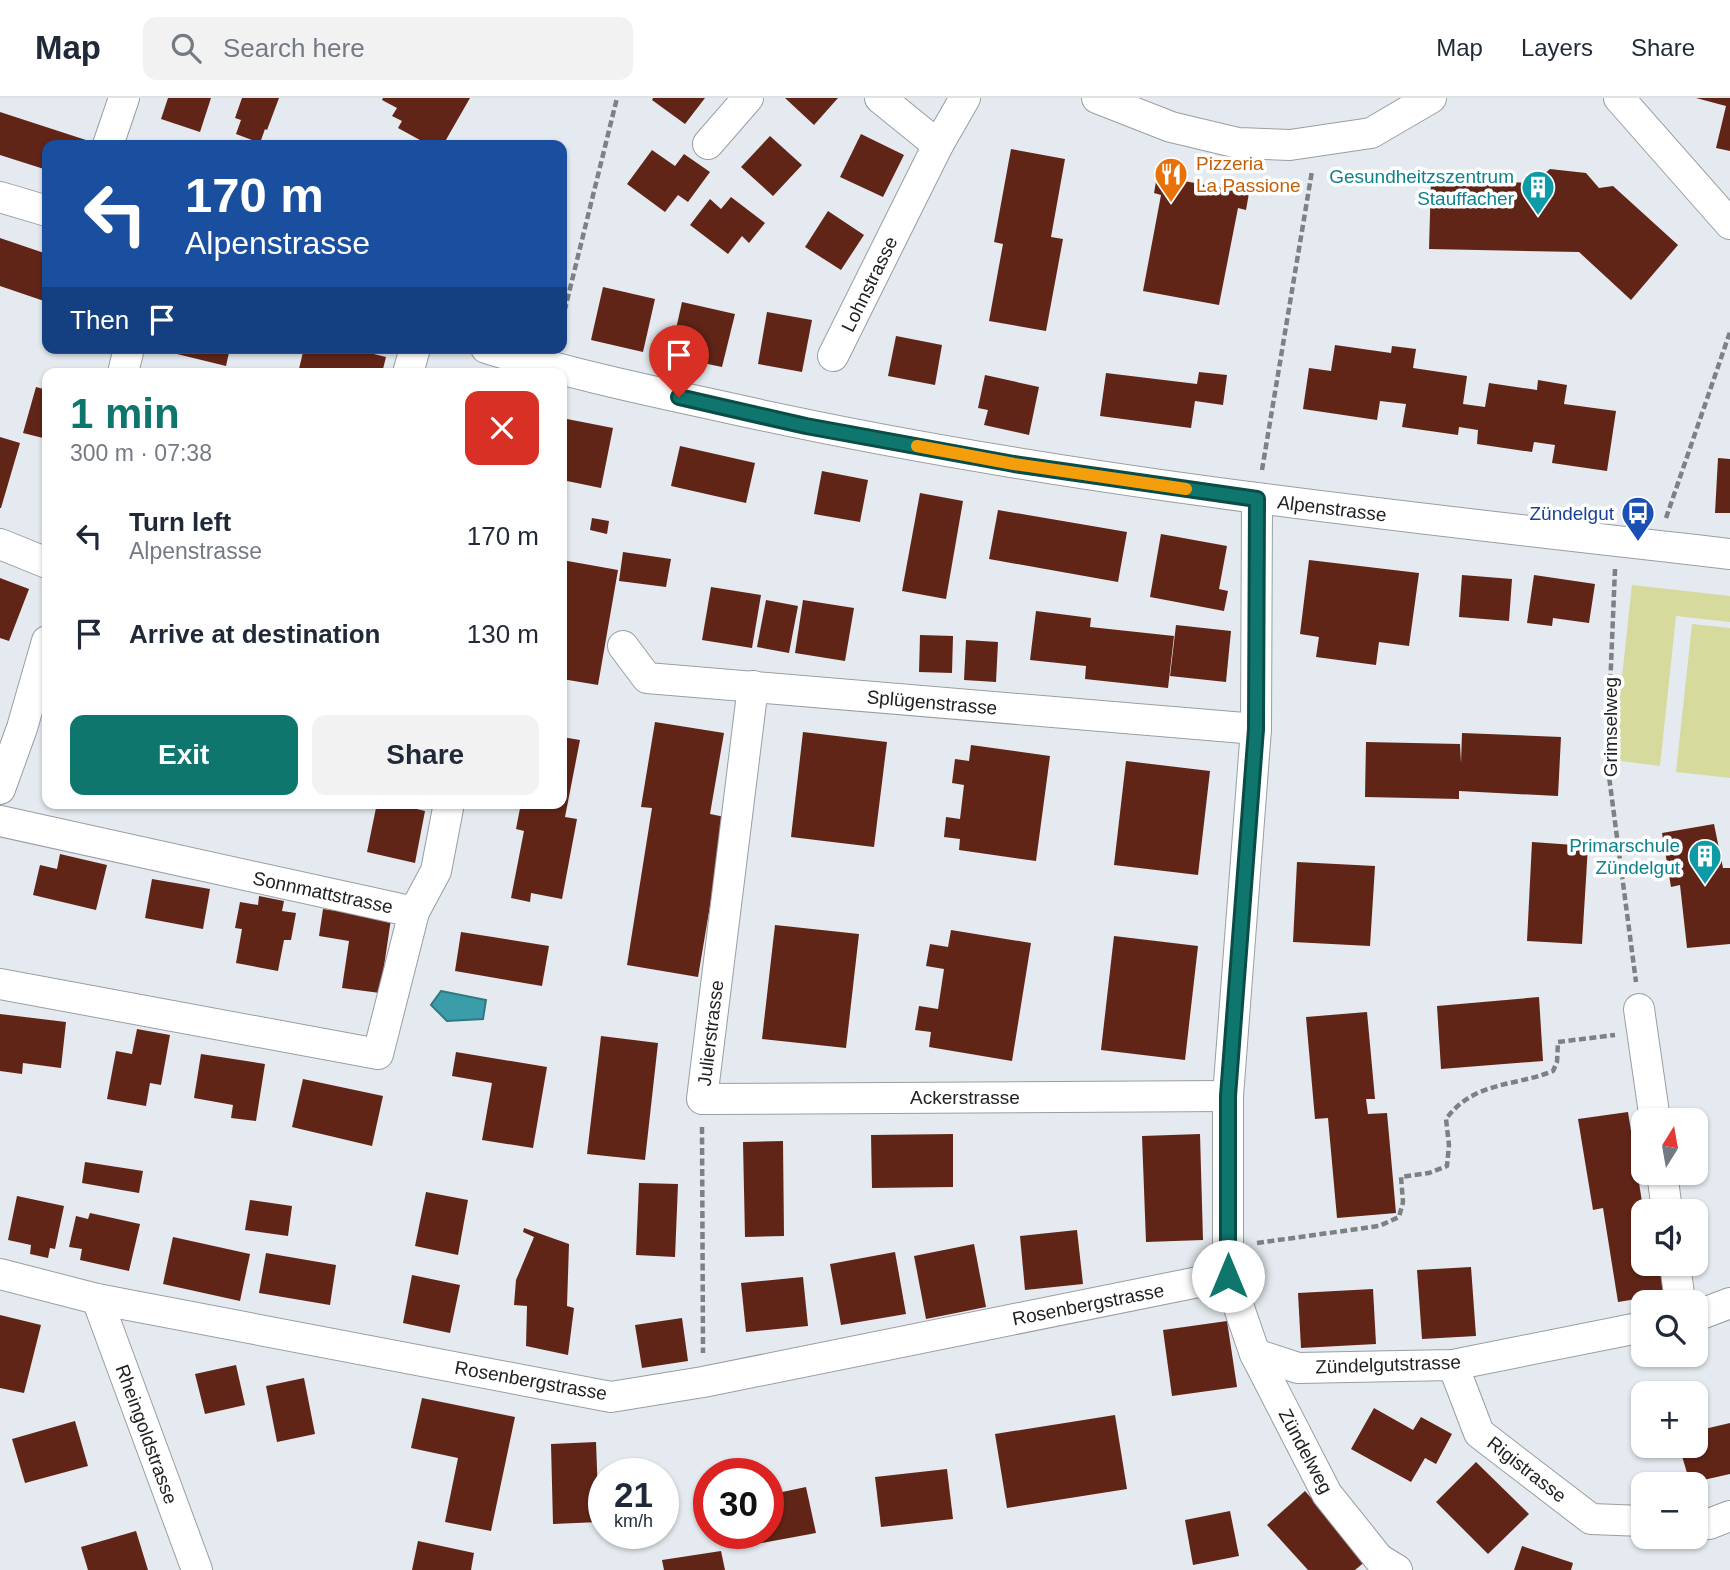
<!DOCTYPE html>
<meta charset="utf-8">
<style>
body{margin:0;font-family:Helvetica,sans-serif;background:#f2f2f3;color:#1f2937;height:100vh;display:flex;flex-direction:column;font-size:26px;white-space:nowrap}
*{box-sizing:border-box;margin:0}
p{font-size:23px;color:#747a83}
.icon{flex:none;width:38px;height:38px;fill:none;stroke:currentColor;stroke-width:2;stroke-linecap:round;stroke-linejoin:round}
.map{position:relative;flex:1;overflow:hidden}
.details{position:absolute;left:42px;top:270px;width:525px;height:441px;display:flex;flex-direction:column;background:#fff;border-radius:14px;box-shadow:0 2px 5px #0004}
.details>*{flex:none}
.hud{position:absolute;left:42px;top:42px;width:525px;height:214px;border-radius:14px;box-shadow:0 2px 5px #0004;background:#1a4fa0;color:#fff;overflow:hidden}
.needle{width:46px;rotate:11deg}
.controls{position:absolute;left:1631px;top:1010px;display:grid;gap:14px}
.controls a{display:grid;place-items:center;width:77px;height:77px;border-radius:14px;background:#fff;box-shadow:0 2px 5px #0004;font-size:35px}
.speed{position:absolute;left:588px;top:1360px;display:flex;gap:14px;font-size:35px;font-weight:700;text-align:center}
.speed>*{display:grid;place-content:center;width:91px;height:91px;border-radius:50%;background:#fff;box-shadow:0 2px 5px #0004;line-height:1}
.speed small{font-size:18px;font-weight:400}
.speed .limit{border:10px solid #d22;background:#fff;color:#111}
.pin{position:absolute;display:grid;place-items:center;width:60px;height:60px;color:#fff;margin:-72px -30px;border-radius:50% 50% 50% 0;rotate:-45deg;box-shadow:0 0 7px #0007}
.pin .icon{rotate:45deg}
.me{position:absolute;width:77px;margin:-38px;rotate:0deg;stroke-linejoin:round;filter:drop-shadow(0 0 5px #0008)}
.turn{display:flex;align-items:center;gap:24px;height:147px;padding:0 28px;font-size:32px}
.turn .icon{width:91px;height:91px;stroke-width:2.5}
.turn b{display:block;font-size:49px;line-height:60px}
.then{display:flex;align-items:center;height:66px;padding:0 28px;background:#0003;gap:14px;font-size:26px}
.round{display:grid;place-items:center;flex:none;width:74px;height:74px;border-radius:14px;background:#f2f2f3}
.headline{display:flex;align-items:center;justify-content:space-between;height:119px;padding:0 28px}
h1{font-size:42px;font-weight:700;line-height:52px;color:#0f766e}
.button{display:flex;gap:14px;margin-top:auto;padding:14px 28px}
.button a{flex:1;height:80px;border-radius:14px;background:#0f766e;color:#fff;font-size:28px;font-weight:700;line-height:80px;text-align:center}
.button a+a{background:#f2f2f3;color:#1f2937}
ul{padding:0;list-style:none}
li{display:flex;align-items:center;gap:21px;height:98px;padding:0 28px}
li div{flex:1}
li b{display:block;font-size:26px}
li em{font-style:normal}
header{display:flex;align-items:center;gap:42px;box-sizing:border-box;height:98px;padding:0 35px;background:#fff;border-bottom:2px solid #e0e1e3}
header strong{font-size:33px}
nav{display:flex;gap:38px;margin-inline-start:auto;font-size:24px}
.search{width:490px;height:63px;background:#f2f2f3;display:flex;align-items:center;gap:18px;box-sizing:border-box;padding:0 24px;border-radius:14px;color:#747a83;font-size:26px}
.map>svg:first-child{display:block}
.green{fill:#d7da9d}
.water{fill:#3a9da9;stroke:#327881;stroke-width:2}
.building{fill:#612517}
.lines{fill:none;stroke-linecap:round;stroke-linejoin:round}
.minor-casing{stroke:#999ea3;stroke-width:32}
.path{stroke:#7d8184;stroke-width:4.5;stroke-dasharray:7 3.5;stroke-linecap:butt}
.minor{stroke:#fff;stroke-width:30}
.route-casing{stroke:#0a4d48;stroke-width:18}
.route{stroke:#0f766e;stroke-width:12}
.slow{stroke:#f59e0b;stroke-width:12}
.labels{text-anchor:middle;stroke-width:7;stroke-linejoin:round;paint-order:stroke}
.food-label{font-size:19px;fill:#c56008;stroke:#fff;text-anchor:start}
.culture-label{font-size:19px;fill:#0d838f;stroke:#fff;text-anchor:end}
.street-label{font-size:19px;fill:#202223;stroke:#fff}
.transit-label{font-size:19px;fill:#164399;stroke:#fff;text-anchor:end}
</style>
<header>
<strong>Map</strong>
<div class="search"><svg class="icon" aria-label="search" viewBox="0 0 24 24"><circle cx="10" cy="10" r="6"/><path d="M15 15l6 6"/></svg>Search here</div>
<nav><a>Map</a><a>Layers</a><a>Share</a></nav>
</header>
<div class="map">
<svg width="1730" height="1472" viewBox="0 0 1730 1472">
<rect width="100%" height="100%" fill="#e4eaef"/>
<g class="green">
<path d="M1632 487 1730 498V524L1676 518 1660 668 1613 662Z"/>
<path d="M1692 526 1730 530V680L1676 674Z"/>
</g>
<path class="water" d="M441 893 486 902 483 921 447 923 431 907Z"/>
<g class="building">
<path d="M168 0H211L200 34 161 21Z"/>
<path d="M242 0H279L267 32 265 31 260 45 236 36 241 22 235 20Z"/>
<path d="M383 0H470L443 47H429L398 30 402 23 392 18 397 10 382 2Z"/>
<path d="M653 0H705L685 26 652 2Z"/>
<path d="M785 0H838L814 27Z"/>
<path d="M1696 0H1730V53L1716 50 1726 8Z"/>
<path d="M0 14 89 43 88 47H47V72L0 57Z"/>
<path d="M861 36 904 57 883 99 840 79Z"/>
<path d="M770 38 802 67 773 98 741 69Z"/>
<path d="M1011 51 1065 61 1051 139 1063 141 1046 233 989 223 1003 146 994 144Z"/>
<path d="M652 52 675 68 684 56 710 74 688 104 678 97 665 114 627 86Z"/>
<path d="M1550 71 1586 75 1599 90 1613 88 1678 147 1631 202 1579 154 1429 151 1431 81 1534 85Z"/>
<path d="M1157 78 1249 95 1246 112 1238 110 1219 207 1143 193 1161 97 1154 95Z"/>
<path d="M731 99 765 125 749 145 742 138 728 156 690 127 710 101 721 111Z"/>
<path d="M828 113 864 137 841 172 805 149Z"/>
<path d="M0 140 47 156V204L0 188Z"/>
<path d="M603 189 655 201 643 254 591 242Z"/>
<path d="M682 204 735 216 722 269 670 258Z"/>
<path d="M767 214 812 222 802 274 758 266Z"/>
<path d="M896 238 942 247 935 287 888 278Z"/>
<path d="M1335 247 1391 255 1392 248 1416 251 1413 270 1467 278 1463 306 1485 309 1489 285 1537 292 1538 282 1567 287 1564 306 1616 313 1607 373 1552 365 1555 347 1534 344 1532 354 1477 346 1478 332 1459 329 1458 337 1402 329 1406 306 1380 303 1377 322 1303 311 1309 270 1331 273Z"/>
<path d="M179 250H230L226 268 177 256Z"/>
<path d="M304 250H349L386 259 382 275H298Z"/>
<path d="M1199 274 1227 277 1223 307 1195 303 1191 330 1100 318 1106 275 1197 286Z"/>
<path d="M985 277 1039 289 1029 337 984 327 988 312 978 310Z"/>
<path d="M36 289 47 292V341L23 335Z"/>
<path d="M567 321 613 330 601 390 562 382V347Z"/>
<path d="M0 339 20 345 1 410H0Z"/>
<path d="M680 348 755 365 746 405 671 388Z"/>
<path d="M1718 360 1730 361V415H1715Z"/>
<path d="M822 373 868 382 860 424 814 416Z"/>
<path d="M920 395 963 403 946 501 902 493Z"/>
<path d="M998 412 1127 434 1118 484 989 461Z"/>
<path d="M592 420 609 423 607 436 590 432Z"/>
<path d="M1161 436 1227 448 1219 491 1228 493 1224 513 1150 499Z"/>
<path d="M623 454 671 461 666 489 619 483Z"/>
<path d="M562 462 618 472 598 587 562 581Z"/>
<path d="M1309 462 1419 475 1409 548 1379 544 1376 567 1316 559 1319 539 1300 536Z"/>
<path d="M1462 477 1512 481 1509 523 1459 519Z"/>
<path d="M1534 477 1595 486 1589 525 1553 520 1552 528 1527 525Z"/>
<path d="M0 480 29 491 9 543 0 540Z"/>
<path d="M711 489 761 497 752 550 702 542Z"/>
<path d="M766 502 798 508 789 555 757 549Z"/>
<path d="M803 502 854 510 845 563 795 555Z"/>
<path d="M1036 513 1091 520 1090 529 1174 538 1168 590 1085 581 1086 568 1030 562Z"/>
<path d="M1176 527 1231 533 1226 584 1170 578Z"/>
<path d="M920 537 953 538 952 575 919 574Z"/>
<path d="M966 542 998 544 996 584 964 582Z"/>
<path d="M655 624 724 635 710 716 725 719 698 879 627 867 652 710 641 709Z"/>
<path d="M803 634 887 644 874 749 791 739Z"/>
<path d="M1462 635 1561 639 1558 698 1459 693V701L1365 699 1366 644 1460 646 1461 665Z"/>
<path d="M562 639 580 642 565 719 577 721 562 801 531 795 530 804 511 800 524 733 516 731 521 705H562Z"/>
<path d="M971 647 1050 658 1036 763 959 752 960 741 944 739 946 719 960 721 964 687 952 685 955 661 969 663Z"/>
<path d="M1126 663 1210 673 1198 777 1114 767Z"/>
<path d="M367 705H404V708L425 713 415 765 367 754 376 710Z"/>
<path d="M1714 726 1723 770H1730V846L1687 850 1680 787 1671 789 1662 735Z"/>
<path d="M1532 744 1588 748 1582 846 1527 843Z"/>
<path d="M60 756 107 767 96 812 33 797 40 767 57 771Z"/>
<path d="M1297 764 1375 768 1370 848 1293 844Z"/>
<path d="M152 781 210 791 203 831 145 820Z"/>
<path d="M259 798 284 803 282 813 296 815 291 842H284L278 873 236 865 242 831 235 830 240 804 258 807Z"/>
<path d="M323 811 391 821 380 895 342 890 349 843 319 838Z"/>
<path d="M775 827 859 836 846 950 762 941Z"/>
<path d="M951 832 1031 845 1012 963 929 949 931 934 915 932 919 908 938 911 944 871 926 868 930 846 948 849Z"/>
<path d="M461 834 549 848 542 888 455 873Z"/>
<path d="M1114 838 1198 848 1185 962 1101 952Z"/>
<path d="M1539 899 1543 963 1441 971 1437 908Z"/>
<path d="M1367 914 1375 1001H1366L1368 1016 1387 1015 1396 1115 1337 1120 1328 1020 1315 1021 1306 919Z"/>
<path d="M0 916 66 924 61 970 23 965 22 976 0 973Z"/>
<path d="M137 931 170 937 161 987 150 985 146 1008 107 1001 116 953 132 956Z"/>
<path d="M601 938 658 945 645 1062 587 1056Z"/>
<path d="M456 954 547 969 533 1050 482 1042 492 985 452 978Z"/>
<path d="M201 956 265 966 256 1023 231 1020 233 1007 194 1000Z"/>
<path d="M303 981 383 998 372 1048 292 1029Z"/>
<path d="M1628 1014 1642 1104 1652 1102 1654 1113H1643V1166H1663L1668 1196 1618 1204 1603 1110 1593 1112 1578 1021Z"/>
<path d="M953 1036V1089L872 1090 871 1037Z"/>
<path d="M1200 1036 1203 1142 1146 1144 1142 1038Z"/>
<path d="M783 1043 784 1138 745 1139 743 1044Z"/>
<path d="M85 1064 143 1073 139 1095 82 1085Z"/>
<path d="M639 1085 678 1086 675 1159 636 1157Z"/>
<path d="M426 1094 468 1102 458 1157 415 1148Z"/>
<path d="M17 1098 64 1108 55 1151 50 1150 48 1160 30 1156 31 1147 8 1142Z"/>
<path d="M250 1102 292 1108 288 1138 245 1132Z"/>
<path d="M90 1115 140 1126 129 1173 80 1162 82 1151 69 1149 76 1118 88 1121Z"/>
<path d="M524 1130 569 1146 567 1208 574 1210 568 1257 526 1248 527 1208 514 1207 516 1182 534 1139 523 1134Z"/>
<path d="M1077 1132 1083 1186 1025 1192 1020 1138Z"/>
<path d="M173 1139 250 1156 240 1203 163 1186Z"/>
<path d="M974 1146 986 1209 926 1221 914 1158Z"/>
<path d="M895 1154 906 1216 841 1227 830 1166Z"/>
<path d="M266 1155 336 1167 330 1207 259 1195Z"/>
<path d="M1471 1169 1476 1238 1422 1241 1417 1172Z"/>
<path d="M412 1177 460 1187 450 1235 403 1225Z"/>
<path d="M803 1179 808 1228 746 1234 741 1185Z"/>
<path d="M1373 1191 1376 1246 1301 1250 1298 1195Z"/>
<path d="M0 1217 41 1227 24 1295 0 1290Z"/>
<path d="M682 1220 688 1263 642 1270 635 1227Z"/>
<path d="M1227 1223 1237 1289 1172 1298 1163 1232Z"/>
<path d="M236 1267 245 1307 205 1316 195 1276Z"/>
<path d="M304 1280 315 1336 277 1344 266 1288Z"/>
<path d="M422 1300 515 1319 491 1433 445 1424 458 1360 411 1350Z"/>
<path d="M1374 1310 1413 1332 1421 1319 1452 1336 1436 1366 1425 1360 1411 1384 1351 1351Z"/>
<path d="M1115 1317 1127 1391 1007 1410 995 1336Z"/>
<path d="M75 1323 88 1368 25 1385 12 1341Z"/>
<path d="M1730 1325V1376L1690 1385 1679 1348H1696V1333Z"/>
<path d="M596 1344 599 1424 553 1426 551 1346Z"/>
<path d="M1476 1364 1529 1416 1488 1456 1436 1404Z"/>
<path d="M947 1371 953 1421 881 1429 875 1379Z"/>
<path d="M806 1389 816 1435 751 1447 749 1435H768V1397Z"/>
<path d="M1305 1393 1367 1462 1355 1472H1308L1267 1427Z"/>
<path d="M1230 1413 1239 1458 1193 1467 1185 1422Z"/>
<path d="M136 1433 148 1472H88L81 1449Z"/>
<path d="M418 1443 474 1455 471 1472H412Z"/>
<path d="M1522 1448 1573 1465 1571 1472H1514Z"/>
<path d="M721 1453 725 1472H664L662 1462Z"/>
</g>
<g class="lines">
<defs>
<g id="minor">
<path d="M880 0 938 47"/>
<path d="M1097 0 1171 29 1238 45 1290 47 1371 35 1431 0"/>
<path d="M1619 0 1730 126"/>
<path d="M708 46 748 0"/>
<path d="M108 47 124 0"/>
<path d="M0 99 47 113"/>
<path d="M486 250C563 274 641 291 720 308 1052 383 1392 417 1730 456"/>
<path d="M833 258 938 47 965 0"/>
<path d="M123 275 129 250"/>
<path d="M408 275 415 250"/>
<path d="M1257 401 1256 631 1228 998V1178L1255 1256 1298 1270 1453 1267 1643 1229"/>
<path d="M0 446 47 465"/>
<path d="M623 548 647 580 1256 631"/>
<path d="M753 588 702 1001 1228 998"/>
<path d="M0 691 22 630 47 543"/>
<path d="M0 723 414 814 378 956 0 886"/>
<path d="M414 814 436 773 449 705"/>
<path d="M1639 911 1655 1022"/>
<path d="M1662 1074 1667 1113"/>
<path d="M1675 1166 1680 1204"/>
<path d="M0 1176 97 1201 611 1299 703 1284 1228 1178"/>
<path d="M97 1201 197 1472"/>
<path d="M1696 1218 1730 1205"/>
<path d="M1255 1256 1327 1396 1379 1461 1397 1472"/>
<path d="M1453 1267 1479 1335 1591 1421 1643 1423"/>
<path d="M1696 1426H1709L1730 1418"/>
</g>
</defs>
<use href="#minor" class="minor-casing"/>
<g class="path">
<path d="M562 223 617 0"/>
<path d="M1262 372 1312 73"/>
<path d="M1666 420 1730 234"/>
<path d="M1615 471 1607 663 1636 884"/>
<path d="M702 1029 703 1255"/>
<path d="M1257 1145 1379 1128 1399 1119 1403 1104 1401 1079 1429 1075 1447 1068 1449 1047 1446 1021C1474 983 1513 989 1553 973L1557 964 1558 944 1615 937"/>
</g>
<use href="#minor" class="minor"/>
</g>
<g class="lines">
<defs>
<path id="route" d="M679 299 806 328 1014 366 1257 401 1256 631 1228 998V1178"/>
</defs>
<use href="#route" class="route-casing"/>
<use href="#route" class="route"/>
<path class="slow" d="M917 348 1014 366 1186 391"/>
</g>
<defs>
<symbol id="restaurant-pin" viewBox="-11 -11 22 30"><path d="M0 17L-7.5 6A9.5 9.5 0 1 1 7.5 6Z" fill="#e8710a" stroke="#fff"/><path d="M-5-6h1v4h1v-4h1v4h1v-4h1v5L-1.5 .5V6h-2V.5L-5-1ZM5-6V6H3V1.5H1.5Q1.5-4 5-6Z" fill="#fff"/></symbol>
<symbol id="building-pin" viewBox="-11 -11 22 30"><path d="M0 17L-7.5 6A9.5 9.5 0 1 1 7.5 6Z" fill="#0f9aa8" stroke="#fff"/><path d="M-4-6H4V6H1V3H-1V6H-4ZM-2.5-4.3h1.7v1.8h-1.7ZM.8-4.3h1.7v1.8H.8ZM-2.5-1h1.7V.8h-1.7ZM.8-1h1.7V.8H.8Z" fill="#fff"/></symbol>
<symbol id="bus-pin" viewBox="-11 -11 22 30"><path d="M0 17L-7.5 6A9.5 9.5 0 1 1 7.5 6Z" fill="#1a4fb4" stroke="#fff"/><path d="M-5-6H5V4H4V6H2V4H-2V6H-4V4H-5ZM-3.5-4V0h7V-4ZM-3.5 1.2v1.5H-2V1.2ZM2 1.2v1.5H3.5V1.2Z" fill="#fff"/></symbol>
</defs>
<g fill-rule="evenodd">
<use href="#restaurant-pin" x="1152" y="57" width="38" height="52"/>
<use href="#building-pin" x="1519" y="70" width="38" height="52"/>
<use href="#bus-pin" x="1619" y="396" width="38" height="52"/>
<use href="#building-pin" x="1686" y="739" width="38" height="52"/>
</g>
<g class="labels">
<g class="food-label">
<text x="1196" y="72">Pizzeria<tspan x="1196" dy="22">La Passione</tspan></text>
</g>
<g class="culture-label">
<text x="1514" y="85">Gesundheitzszentrum<tspan x="1514" dy="22">Stauffacher</tspan></text>
<text x="1680" y="754">Primarschule<tspan x="1680" dy="22">Zündelgut</tspan></text>
</g>
<g class="street-label">
<text transform="translate(869 186) rotate(-64)" y="7">Lohnstrasse</text>
<text transform="translate(1332 410) rotate(7)" y="7">Alpenstrasse</text>
<text transform="translate(932 604) rotate(5)" y="7">Splügenstrasse</text>
<text transform="translate(1610 629) rotate(-90)" y="7">Grimselweg</text>
<text transform="translate(323 794) rotate(12)" y="7">Sonnmattstrasse</text>
<text transform="translate(710 935) rotate(-83)" y="7">Julierstrasse</text>
<text x="965" y="1006">Ackerstrasse</text>
<text transform="translate(1088 1206) rotate(-11)" y="7">Rosenbergstrasse</text>
<text transform="translate(1388 1266) rotate(-2)" y="7">Zündelgutstrasse</text>
<text transform="translate(531 1282) rotate(10)" y="7">Rosenbergstrasse</text>
<text transform="translate(147 1336) rotate(70)" y="7">Rheingoldstrasse</text>
<text transform="translate(1306 1353) rotate(62)" y="7">Zündelweg</text>
<text transform="translate(1527 1371) rotate(38)" y="7">Rigistrasse</text>
</g>
<g class="transit-label">
<text x="1614" y="422">Zündelgut</text>
</g>
</g>
</svg>
<div class="controls">
<a><svg class="needle" viewBox="-14 -14 28 28"><path d="M0-13l5 13h-10z" fill="#e53935"/><path d="M0 13l5-13h-10z" fill="#747a83"/></svg></a>
<a><svg class="icon" aria-label="sound" viewBox="0 0 24 24"><path d="M4 9h4l5-4v14l-5-4H4zM17 9q2 3 0 6"/></svg></a>
<a><svg class="icon" aria-label="search" viewBox="0 0 24 24"><circle cx="10" cy="10" r="6"/><path d="M15 15l6 6"/></svg></a>
<a>+</a>
<a>−</a>
</div>
<div class="speed"><div>21<small>km/h</small></div><div class="limit">30</div></div>
<div class="pin" style="left:679px;top:299px;background:#d93025"><svg class="icon" aria-label="arrive" viewBox="0 0 24 24"><path d="M6 21V4h12l-3 4 3 4H6"/></svg></div>
<svg class="me" style="left:1228px;top:1178px" viewBox="-20 -20 40 40"><circle r="19" fill="#fff"/><path d="M0-13L10 11 0 6-10 11z" fill="#0f766e"/></svg>
<div class="hud">
<div class="turn"><svg class="icon" aria-label="left" viewBox="0 0 24 24"><path d="M17 20v-9H6M10 6l-5 5 5 5"/></svg><div><b>170 m</b>Alpenstrasse</div></div>
<div class="then">Then<svg class="icon" aria-label="arrive" viewBox="0 0 24 24"><path d="M6 21V4h12l-3 4 3 4H6"/></svg></div>
</div>
<section class="details">
<div class="headline"><div><h1>1 min</h1><p>300 m · 07:38</p></div><a class="round" style="background:#d93025;color:#fff"><svg class="icon" aria-label="close" viewBox="0 0 24 24"><path d="M6 6l12 12M18 6L6 18"/></svg></a></div>
<ul>
<li><svg class="icon" aria-label="left" viewBox="0 0 24 24"><path d="M17 20v-9H6M10 6l-5 5 5 5"/></svg><div><b>Turn left</b><p>Alpenstrasse</p></div><em>170 m</em></li>
<li><svg class="icon" aria-label="arrive" viewBox="0 0 24 24"><path d="M6 21V4h12l-3 4 3 4H6"/></svg><div><b>Arrive at destination</b></div><em>130 m</em></li>
</ul>
<div class="button"><a>Exit</a><a>Share</a></div>
</section>
</div>
